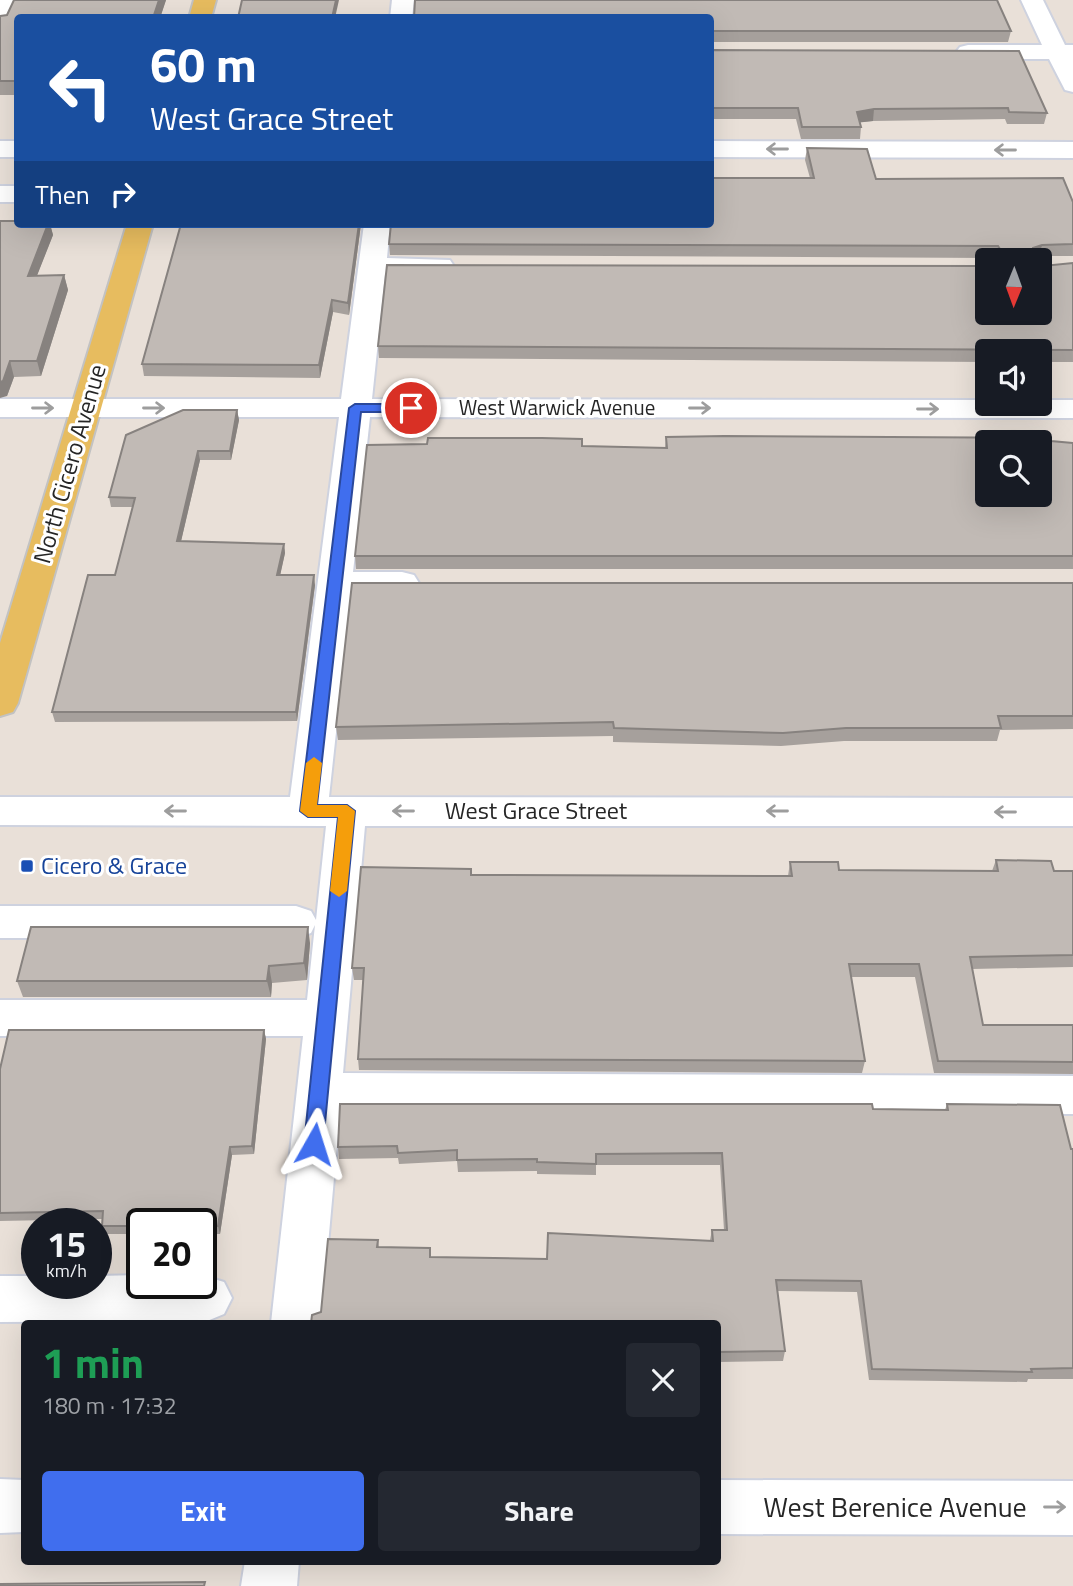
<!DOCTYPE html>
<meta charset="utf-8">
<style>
body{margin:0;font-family:"Titillium Web",sans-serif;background:#242831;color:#f1f3f6;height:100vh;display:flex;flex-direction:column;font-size:26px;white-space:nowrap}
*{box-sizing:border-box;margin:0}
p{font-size:23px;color:#9ea1a6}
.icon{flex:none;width:38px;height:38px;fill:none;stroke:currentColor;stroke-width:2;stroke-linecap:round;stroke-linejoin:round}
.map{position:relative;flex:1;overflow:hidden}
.drawer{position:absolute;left:21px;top:1320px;width:700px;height:245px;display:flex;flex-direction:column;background:#171b24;border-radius:7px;box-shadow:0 7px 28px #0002}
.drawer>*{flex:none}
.guide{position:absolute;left:14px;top:14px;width:700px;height:214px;border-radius:7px;box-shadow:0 7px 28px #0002;background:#1a4fa0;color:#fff;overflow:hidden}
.needle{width:46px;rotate:181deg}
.controls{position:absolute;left:975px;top:248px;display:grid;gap:14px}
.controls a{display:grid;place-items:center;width:77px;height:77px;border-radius:7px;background:#171b24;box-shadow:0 7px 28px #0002;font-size:35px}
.speed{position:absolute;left:21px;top:1208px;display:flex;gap:14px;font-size:35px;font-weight:700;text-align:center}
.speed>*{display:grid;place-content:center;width:91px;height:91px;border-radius:50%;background:#171b24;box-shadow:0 7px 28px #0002;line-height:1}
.speed small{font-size:18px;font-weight:400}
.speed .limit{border:4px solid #111;border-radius:10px;background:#fff;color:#111}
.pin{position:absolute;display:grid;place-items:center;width:60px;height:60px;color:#fff;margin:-30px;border:4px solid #fff;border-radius:50%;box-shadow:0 2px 7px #0007}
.me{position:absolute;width:77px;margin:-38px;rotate:6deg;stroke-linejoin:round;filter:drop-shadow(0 0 5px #0008)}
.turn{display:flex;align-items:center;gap:24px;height:147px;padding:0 21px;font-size:32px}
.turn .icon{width:91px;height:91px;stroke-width:2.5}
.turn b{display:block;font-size:49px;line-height:60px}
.then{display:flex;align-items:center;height:66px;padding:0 21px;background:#0003;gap:14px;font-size:26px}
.round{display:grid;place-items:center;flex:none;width:74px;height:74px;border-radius:7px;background:#242831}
.summary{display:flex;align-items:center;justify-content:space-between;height:119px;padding:0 21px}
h1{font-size:42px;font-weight:700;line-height:52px;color:#1e9e55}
.button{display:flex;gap:14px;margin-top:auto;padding:14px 21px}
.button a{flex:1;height:80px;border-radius:7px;background:#406eee;color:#fff;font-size:28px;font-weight:700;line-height:80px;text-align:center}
.button a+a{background:#242831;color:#f1f3f6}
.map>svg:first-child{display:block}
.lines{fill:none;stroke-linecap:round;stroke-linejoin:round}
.minor-casing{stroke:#ced2df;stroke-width:4}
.major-casing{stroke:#c2c2c2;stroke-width:4}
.minor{fill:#fff;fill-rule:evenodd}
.major{fill:#e7bc5f;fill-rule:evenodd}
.wall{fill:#a6a09c}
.shaded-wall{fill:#87827f}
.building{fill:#c1bab5;stroke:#87827f;stroke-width:2;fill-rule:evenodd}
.oneway{stroke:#9d9d9d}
.route{fill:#406eee;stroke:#2a489b;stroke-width:2}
.slow{fill:#f59e0b}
.transit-dot{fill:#1a4fb4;stroke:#fff;stroke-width:2.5}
.labels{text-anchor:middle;stroke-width:6;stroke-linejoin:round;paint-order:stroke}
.far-street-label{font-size:21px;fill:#262626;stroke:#fff}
.street-label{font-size:24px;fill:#262626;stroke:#fff}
.transit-label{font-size:24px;fill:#164399;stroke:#fff;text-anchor:start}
.near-street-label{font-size:28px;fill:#262626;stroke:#fff}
</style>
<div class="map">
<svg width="1073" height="1586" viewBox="0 0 1073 1586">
<rect width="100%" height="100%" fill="#e9e0d8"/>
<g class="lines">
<defs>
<g id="minor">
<path d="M0 0H22L8 27 0 29Z"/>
<path d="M392 0H414L412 18H390Z"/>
<path d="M1021 0H1043L1065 45H1073V92L1065 90 1049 59H968L960 57 956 52 960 47 968 45H1042Z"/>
<rect x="0" y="141" width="18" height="16"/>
<path d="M710 141 1073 142V158L710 157Z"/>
<rect x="0" y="186" width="18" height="16"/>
<path d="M364 224H390L387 258 450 260 454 266 450 272 385 274 372 399 987 400V404H1040V400H1073V418L370 417 353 572H402L414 575 419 583 414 591 402 594H351L329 797 1073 798V826H365L343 1073 1073 1076V1114L340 1111 321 1323H271L303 1036H0V1000H307L315 925 311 933 296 938H0V906H296L311 911 316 920 326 826 0 825V797H290L339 417H0V399H341Z"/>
<path d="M142 1275V1283H201V1275L224 1282 232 1298 224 1314 207 1321 0 1322V1276H37V1283H96V1276Z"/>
<path d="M0 1479 24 1480V1532L0 1533Z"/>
<path d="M718 1480 1073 1481V1535L718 1534Z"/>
<path d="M245 1561H299L297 1586H241Z"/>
</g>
<g id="major">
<path d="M194 0H216L211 18H189Z"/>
<path d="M127 224H153L18 703 13 712 0 716V643Z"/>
</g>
</defs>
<use href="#minor" class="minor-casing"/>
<use href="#major" class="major-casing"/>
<use href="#minor" class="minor"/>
<use href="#major" class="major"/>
</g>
<g class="wall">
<path d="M14 0H166L160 18H18V95H0V16L7 15Z"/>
<path d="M710 18 1011 31 1008 42H710Z"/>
<path d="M710 50 1047 113 1044 124H1007L1005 119 873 121 860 122 861 127 860 139H801L796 119H710Z"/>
<path d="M807 148 876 179 1073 202V256H1041L1043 266 1073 263V362H1040V352H987V362L379 358 378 346 987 313 991 258 390 255 389 244 810 178 805 160Z"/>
<path d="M18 224H50L53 235 37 275H64L68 290 41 376 14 377 7 396Z"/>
<path d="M361 224 349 315 333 312 320 378 144 376 142 364Z"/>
<path d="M237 410 239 420 231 460H200L181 541 284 544 285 553 280 575 315 585 297 721 55 722 52 712 115 575 133 507H111L109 497Z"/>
<path d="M666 437 1051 441 1073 443V569H356L355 556 582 446 665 448Z"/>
<path d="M1073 583V729L1000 730 997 741H844L781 746 613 742V736L338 740 336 727Z"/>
<path d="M996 860 1054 871H1073V967L972 969 983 1025H1073V1074L934 1073 915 977H851L865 1061 862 1073 359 1070 358 1059 363 980H354L352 968 471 869V875L788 876 790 862 839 870 992 871Z"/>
<path d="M310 943 307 980 272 983 271 997H23L17 981Z"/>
<path d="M264 1030 266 1039 254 1154 232 1155 220 1234H201V1223H142V1234H104L102 1226V1219L0 1221V1069Z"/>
<path d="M947 1104 1071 1149H1073V1379H1028L1027 1382 869 1380 857 1292 777 1291 785 1351 783 1361 718 1362V1323L321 1312 378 1240 379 1247 431 1257 547 1259 710 1240 712 1230H724L720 1165H596V1175L537 1174V1171L458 1172 457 1161 399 1164 398 1158 339 1159 338 1147 873 1109 945 1110Z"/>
</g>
<g class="shaded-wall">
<path d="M159 0H166L160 18H153Z"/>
<path d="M336 0H339L335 18H332Z"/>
<path d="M874 109 873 121 855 123 857 112Z"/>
<path d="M48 224H50L53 235 31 291 28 276Z"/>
<path d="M359 224H361L349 315 348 303Z"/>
<path d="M1042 245 1039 256 1030 260 1033 248Z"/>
<path d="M64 275 68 290 41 376 37 361Z"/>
<path d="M332 300 333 312 320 378 319 365Z"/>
<path d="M10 361 14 377 7 396 0 398V382Z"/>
<path d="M237 410 239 420 231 460 230 451Z"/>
<path d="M198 451 200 460 179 550 177 541Z"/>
<path d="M284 544 285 553 278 585 277 575Z"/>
<path d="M314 575 315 585 297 721 296 712Z"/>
<path d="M308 927 310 943 307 980 304 963Z"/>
<path d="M269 966 272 983 271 997 267 981Z"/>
<path d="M264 1030 266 1039 254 1154 252 1146Z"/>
<path d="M230 1147 232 1155 220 1234 218 1226Z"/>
</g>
<g class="building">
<path d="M14 0H159L153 18H18V81H0V16L7 15Z"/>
<path d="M242 0H336L332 18H238Z"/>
<path d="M415 0H997L1011 31H711L710 33V18H414Z"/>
<path d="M710 50 1019 51 1047 113 1009 112 1008 108 874 109 857 112 861 127H802L798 108H710Z"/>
<path d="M807 148 867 149 876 179 1063 178 1073 202V244L1042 245 1033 248V251L1040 252 1043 266 1073 263V350L378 346 387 265 987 266V313H1040V261H990L992 252 1000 249 998 246 389 244 391 224H710V178H814Z"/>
<path d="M0 221H18V224H48L28 276 64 275 37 361H10L3 381 0 382Z"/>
<path d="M181 224H359L348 303 332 300 319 365 142 364Z"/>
<path d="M183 410H237L230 451H198L177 541 284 544 277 575H314L296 712H52L88 575H115L135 498 109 497 126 435Z"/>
<path d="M724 436 1050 438 1051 441 1073 443V556H355L367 445 427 444 428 438H542L582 439V446L667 448 666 437ZM987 443H1040V495H987Z"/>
<path d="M352 583H1073V716H998L1001 728H846L783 733 614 728 613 722 336 727Z"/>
<path d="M996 860 1051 861 1054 871H1073V955L970 957 983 1025H1073V1062L938 1061 919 964H849L865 1061 358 1059 364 968H352L361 867 471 869V875L792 876 790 862H838L839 870 998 871Z"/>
<path d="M31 927H308L304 963 269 966 267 981H17Z"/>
<path d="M9 1030H264L252 1146 230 1147 218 1226H201V1223H142V1226H102L103 1211 0 1213V1069Z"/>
<path d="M340 1104H872L873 1109 948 1110 947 1104 1060 1105 1071 1149H1073V1368L1031 1369 1032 1372 872 1369 861 1281 776 1280 785 1351 718 1352V1323H311L312 1315 321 1312 328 1239 378 1240 377 1247 430 1248V1257L547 1259 548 1233 713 1241 712 1230H727L722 1153 596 1154V1164L537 1162V1159L457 1160V1150L398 1153 397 1146 338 1147Z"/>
<path d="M205 1582 204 1586H0V1584Z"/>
</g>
<defs><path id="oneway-shaft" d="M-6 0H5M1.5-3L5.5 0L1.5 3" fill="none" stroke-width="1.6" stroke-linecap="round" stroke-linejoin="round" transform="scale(1.75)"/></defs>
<g class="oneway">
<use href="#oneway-shaft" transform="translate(777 149) rotate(-180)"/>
<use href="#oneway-shaft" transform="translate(1005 150) rotate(-180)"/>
<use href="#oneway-shaft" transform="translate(43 408)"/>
<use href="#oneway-shaft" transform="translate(154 408)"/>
<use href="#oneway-shaft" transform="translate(700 408)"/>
<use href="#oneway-shaft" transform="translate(928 409)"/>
<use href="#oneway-shaft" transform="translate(175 811) rotate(-180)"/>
<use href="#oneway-shaft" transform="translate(403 811) rotate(-180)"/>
<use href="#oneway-shaft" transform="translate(777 811) rotate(-180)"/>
<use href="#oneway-shaft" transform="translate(1005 812) rotate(-180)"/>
<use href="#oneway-shaft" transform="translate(1055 1507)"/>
</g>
<path class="route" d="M355 404H411L417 408 411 412H361L317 805H347L355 811 323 1144 320 1150H307L304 1144 338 817H308L300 811 349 408Z"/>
<path class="slow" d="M314 757 322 763 317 805H347L355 811 347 891 339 897 330 891 338 817H308L300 811 306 763Z"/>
<rect class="transit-dot" x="20" y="859" width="14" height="14" rx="3.5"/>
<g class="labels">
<g class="far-street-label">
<text x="557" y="415">West Warwick Avenue</text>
</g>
<g class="street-label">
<text transform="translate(70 464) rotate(-74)" y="8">North Cicero Avenue</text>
<text x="536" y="819">West Grace Street</text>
</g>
<g class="transit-label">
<text x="41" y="874">Cicero &amp; Grace</text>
</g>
<g class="near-street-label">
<text x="895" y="1517">West Berenice Avenue</text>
</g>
</g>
</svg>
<div class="controls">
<a><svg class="needle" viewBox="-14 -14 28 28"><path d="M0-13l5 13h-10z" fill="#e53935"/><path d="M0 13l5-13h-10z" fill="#9ea1a6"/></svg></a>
<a><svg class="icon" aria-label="sound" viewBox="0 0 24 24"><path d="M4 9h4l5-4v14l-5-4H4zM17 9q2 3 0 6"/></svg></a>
<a><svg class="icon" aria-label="search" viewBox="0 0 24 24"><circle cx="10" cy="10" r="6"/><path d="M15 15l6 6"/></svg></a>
</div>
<div class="speed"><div>15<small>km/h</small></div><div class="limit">20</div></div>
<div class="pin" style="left:411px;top:408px;background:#d93025"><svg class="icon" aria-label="arrive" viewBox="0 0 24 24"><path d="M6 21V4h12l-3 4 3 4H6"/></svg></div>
<svg class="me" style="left:314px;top:1144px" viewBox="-20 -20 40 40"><path d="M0-17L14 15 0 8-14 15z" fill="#406eee" stroke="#fff" stroke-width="4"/></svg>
<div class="guide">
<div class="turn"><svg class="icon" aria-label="left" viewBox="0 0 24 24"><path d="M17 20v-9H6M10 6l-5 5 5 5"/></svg><div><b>60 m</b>West Grace Street</div></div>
<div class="then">Then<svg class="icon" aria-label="right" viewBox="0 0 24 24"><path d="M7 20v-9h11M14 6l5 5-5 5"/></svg></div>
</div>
<section class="drawer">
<div class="summary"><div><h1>1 min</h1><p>180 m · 17:32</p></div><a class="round"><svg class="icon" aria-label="close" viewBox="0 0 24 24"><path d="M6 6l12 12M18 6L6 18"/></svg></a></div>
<div class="button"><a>Exit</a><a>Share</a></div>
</section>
</div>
